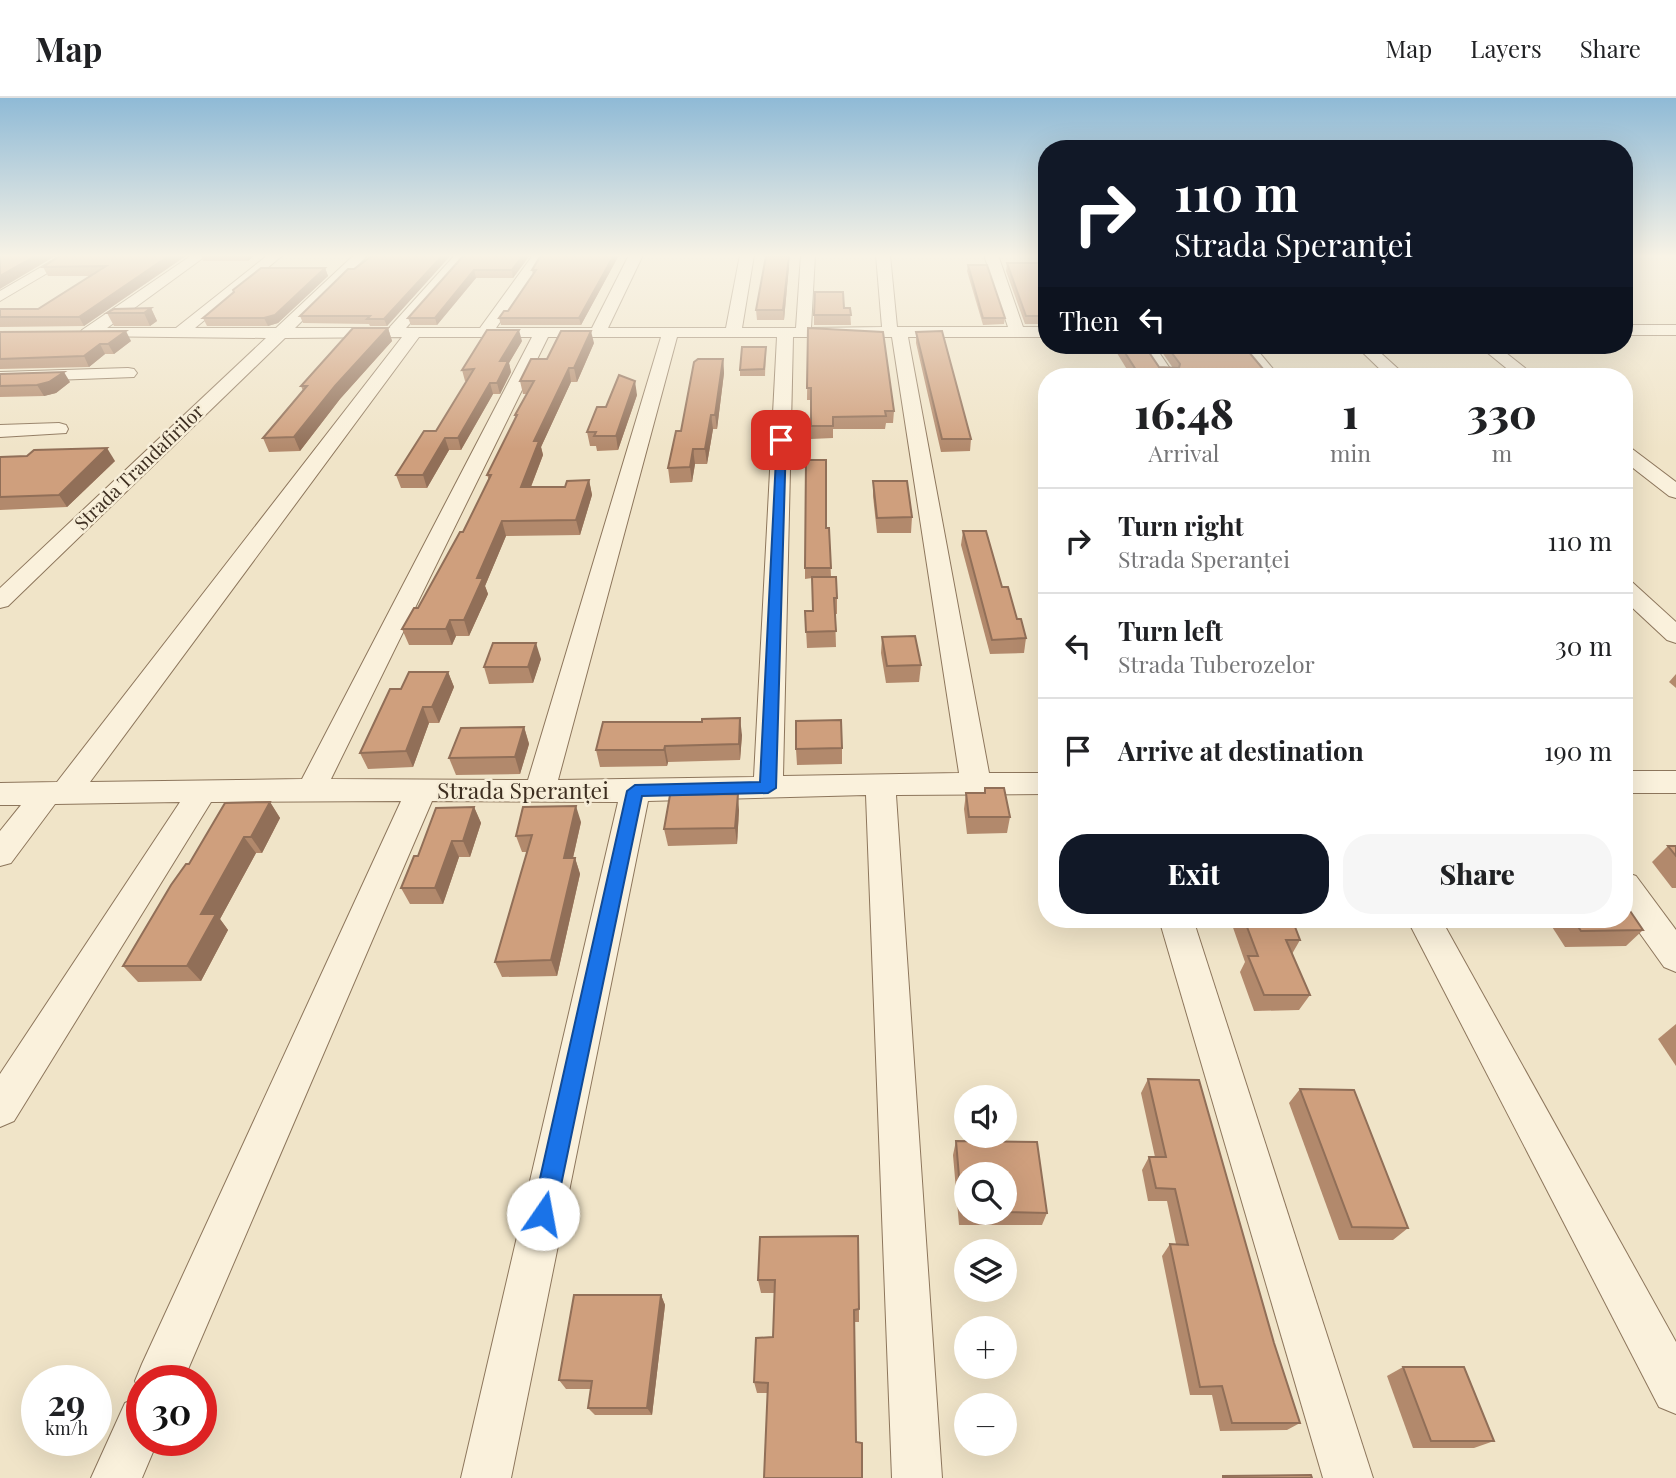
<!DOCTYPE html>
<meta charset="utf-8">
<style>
body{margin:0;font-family:"Playfair Display",serif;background:#f6f6f6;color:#202124;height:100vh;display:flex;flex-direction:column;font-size:26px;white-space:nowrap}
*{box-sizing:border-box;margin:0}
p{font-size:23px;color:#757577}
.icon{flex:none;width:38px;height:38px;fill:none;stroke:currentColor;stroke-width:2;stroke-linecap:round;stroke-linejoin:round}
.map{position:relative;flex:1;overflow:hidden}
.details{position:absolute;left:1038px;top:270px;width:595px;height:560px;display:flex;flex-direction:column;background:#fff;border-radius:28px;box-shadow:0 7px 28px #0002}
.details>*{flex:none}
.top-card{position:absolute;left:1038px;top:42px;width:595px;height:214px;border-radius:28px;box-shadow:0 7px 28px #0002;background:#111827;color:#fff;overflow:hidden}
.fabs{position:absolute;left:954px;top:987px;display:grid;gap:14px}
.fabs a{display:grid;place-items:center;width:63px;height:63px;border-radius:50%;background:#fff;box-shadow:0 7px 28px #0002;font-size:35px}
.speed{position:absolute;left:21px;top:1267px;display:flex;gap:14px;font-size:35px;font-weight:700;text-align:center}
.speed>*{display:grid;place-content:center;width:91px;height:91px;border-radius:50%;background:#fff;box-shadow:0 7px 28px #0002;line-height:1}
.speed small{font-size:18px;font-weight:400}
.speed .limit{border:10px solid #d22;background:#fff;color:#111}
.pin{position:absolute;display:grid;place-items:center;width:60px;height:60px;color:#fff;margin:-30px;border-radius:14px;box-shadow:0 4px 10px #0006}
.me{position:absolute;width:77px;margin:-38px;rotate:12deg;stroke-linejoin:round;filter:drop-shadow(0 0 5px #0008)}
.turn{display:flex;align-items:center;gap:24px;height:147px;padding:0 21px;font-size:32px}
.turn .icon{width:91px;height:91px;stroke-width:2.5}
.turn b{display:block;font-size:49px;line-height:60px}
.then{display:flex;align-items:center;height:66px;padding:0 21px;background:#0003;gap:14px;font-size:26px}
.eta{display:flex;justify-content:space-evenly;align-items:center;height:119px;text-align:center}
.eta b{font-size:42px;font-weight:800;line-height:49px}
.button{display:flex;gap:14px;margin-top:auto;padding:14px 21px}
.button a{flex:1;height:80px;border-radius:28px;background:#111827;color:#fff;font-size:28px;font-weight:800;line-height:80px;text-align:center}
.button a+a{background:#f6f6f6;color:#202124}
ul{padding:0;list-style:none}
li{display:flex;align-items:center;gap:21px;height:105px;padding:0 21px;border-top:2px solid #e0e0e0}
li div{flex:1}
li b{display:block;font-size:26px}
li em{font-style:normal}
header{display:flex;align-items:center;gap:42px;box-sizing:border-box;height:98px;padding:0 35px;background:#fff;border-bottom:2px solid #e0e0e0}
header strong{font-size:33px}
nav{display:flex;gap:38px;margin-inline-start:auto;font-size:24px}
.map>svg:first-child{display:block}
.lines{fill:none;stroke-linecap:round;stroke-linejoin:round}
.street-casing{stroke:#8d765c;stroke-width:2}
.street{fill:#faf1dc;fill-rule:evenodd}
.wall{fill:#b2896c;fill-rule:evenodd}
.shaded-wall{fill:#916f58}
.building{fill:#cf9f7d;stroke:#916f58;stroke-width:2}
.route{fill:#1a73e8;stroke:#114b97;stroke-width:2}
.labels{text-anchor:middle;stroke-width:5;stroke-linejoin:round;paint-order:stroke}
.far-street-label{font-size:19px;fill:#3d2e20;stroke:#f7eed8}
.street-label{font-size:23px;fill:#3d2e20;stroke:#f7eed8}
</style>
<header>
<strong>Map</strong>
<nav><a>Map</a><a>Layers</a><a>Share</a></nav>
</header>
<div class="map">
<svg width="1676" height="1380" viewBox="0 0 1676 1380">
<rect width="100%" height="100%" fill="#f0e4c8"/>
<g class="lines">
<defs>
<g id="street">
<path d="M62 157H78L0 203V193Z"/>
<path d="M192 157H207L107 230H176L268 157H283L195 230H276L354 157H368L295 230H389L455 157H469L406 230H480L533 157H546L496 230H592L629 157H643L608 230H726L740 157H754L742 230H796L801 157H815L811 230 882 229 876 157H890L897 229H1008L984 157H998L1023 229H1046V239H908L989 675H1046V696L896 697 942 1380H892L866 697 648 703 511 1380H461L618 704 432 703 183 1283H142V1342H158L142 1380H91L125 1305 141 1298 135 1283 142 1266 401 703 211 704 14 1023 0 1029V976L180 704 55 706 11 765 0 768V733L21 707H0V685L57 684 402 239 285 240 8 508 0 510V490L266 240 82 238 80 235 82 232ZM419 239H532L302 681 90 684ZM548 239H661L528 682 331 681ZM677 239H777L754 679 558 682ZM793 239H892L959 675 783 678Z"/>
<rect x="1624" y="227" width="52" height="10"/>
<path d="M1138 247H1154L1175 278H1159Z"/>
<path d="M1236 247H1253L1279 278H1262Z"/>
<path d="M1355 247H1372L1406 278H1387Z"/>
<path d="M1478 247H1496L1535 278H1516Z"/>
<path d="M128 270 134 271 137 275 134 279 0 284V274Z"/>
<path d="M59 325 66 327 68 331 66 335 0 339V327Z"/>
<path d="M1624 348 1631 350 1676 384V400L1669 398 1624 363Z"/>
<path d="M1624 482 1632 484 1676 524V545L1667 542 1624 502Z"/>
<rect x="1624" y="673" width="52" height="22"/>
<path d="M1624 774 1636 778 1676 832V874L1664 869 1624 813Z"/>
<path d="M1159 821H1193L1373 1380H1323Z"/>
<path d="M1407 821H1441L1676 1244V1316L1659 1309Z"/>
</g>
</defs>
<use href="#street" class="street-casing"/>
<use href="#street" class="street"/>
</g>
<g class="wall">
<path d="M61 157H187L84 228 0 229V211H38L91 178H48L43 169Z"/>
<path d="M201 157H255L248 163H203Z"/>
<path d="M373 157H451L387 228H370L369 226 303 225 300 218 354 171Z"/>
<path d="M464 157H530L513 180H476L437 227H411L408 220Z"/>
<path d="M619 157 581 227H501L499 220 508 213 533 177 532 172Z"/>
<path d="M789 158V168L784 222H757L756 212Z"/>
<path d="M1007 165 1046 171V226H1025L1006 173Z"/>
<path d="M968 167 1005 220 1004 226 983 227 967 173Z"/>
<path d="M325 170 328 178 278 225 268 228H207L203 220 234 195 233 192Z"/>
<path d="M151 210 157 223 150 228H114L107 215Z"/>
<path d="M844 210H850L851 227H814V217Z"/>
<path d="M388 230 392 243 340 301 300 353 269 354 263 340 303 293 301 288Z"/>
<path d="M808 230 894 313 893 325H886L885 331H833V340L811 341V302H807Z"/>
<path d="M0 234 131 243 114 256H105L89 269 0 271Z"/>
<path d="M916 234 971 341 970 353 941 354 916 245Z"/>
<path d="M522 243 509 265 511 274 500 296H493L461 352H449L427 390H401L396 377 436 333 467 283H465L462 272Z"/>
<path d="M594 245 577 284H571L541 349 543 357 531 389H565L589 382 592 397 580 437 506 438 485 488 488 496 469 538H456L452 547H409L402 531 418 510 463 434 489 382 487 377 516 320 515 317 527 296H523L520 283 547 261Z"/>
<path d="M1112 247H1144L1159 269 1173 270 1157 247H1243L1269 278H1131Z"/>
<path d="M766 249 765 278H740V272Z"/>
<path d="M723 261 724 275 717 331H713L707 366H695L692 384 670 385 668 370 681 333Z"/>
<path d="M0 276 70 284 56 295 44 298 0 299Z"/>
<path d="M637 297 618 352 597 353 596 348H590L587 334 606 309Z"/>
<path d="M27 358 115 363 67 409 0 412V359Z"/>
<path d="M873 383 912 419 911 435H877L873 398Z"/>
<path d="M826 430H829L831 479 837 500V516H835L836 549 807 550 805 513H813L812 480 805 481V470Z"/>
<path d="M963 433 1002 489 1026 540 1024 555 990 556 961 447Z"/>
<path d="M882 539 921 567 919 584 886 585 881 555Z"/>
<path d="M541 561 533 585 489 586 484 569Z"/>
<path d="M448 574 454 589 439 625H429L413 669 368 671 360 655 401 591Z"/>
<path d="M1676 576V590L1669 584Z"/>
<path d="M702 624 742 637 740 662 668 664 667 668 600 669 596 652Z"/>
<path d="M524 629 529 646 520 676 456 677 449 660Z"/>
<path d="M842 650V666L797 667 796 651Z"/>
<path d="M985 690 1010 719 1007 735 967 736 964 711 966 695H984Z"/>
<path d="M270 704 280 720 262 755H256L220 821 228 832 201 883 138 884 123 868Z"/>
<path d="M474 709 481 725 470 759H459L443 806H410L401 790 418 758Z"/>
<path d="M739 712 737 746 668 748 664 731Z"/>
<path d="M581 724 573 760H575L580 776 557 878 502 879 495 864 527 754H522L516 738Z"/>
<path d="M1668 748H1676V790H1672L1652 764Z"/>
<path d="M1230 821H1292L1300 842 1292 856 1310 897 1299 912 1254 913 1240 874 1245 864Z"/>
<path d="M1547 821H1624L1643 832 1626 848 1565 849Z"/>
<path d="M1676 926V968L1658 941Z"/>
<path d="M1148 981 1274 1245 1300 1325 1287 1332 1220 1333 1212 1297H1190L1162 1158 1170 1146H1176L1167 1103H1148L1142 1072 1149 1059H1155L1141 995Z"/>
<path d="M1300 991 1408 1130 1393 1142H1339L1289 1005Z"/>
<path d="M956 1043 1047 1115 1042 1127H959L953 1057ZM966 1076 1004 1115H966Z"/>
<path d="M760 1139 859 1211V1224H854L856 1344 862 1380 767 1295H757L754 1284 773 1239 774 1195H761L758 1182Z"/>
<path d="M661 1197 665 1207 652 1317H595L588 1310 591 1291H566L559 1282Z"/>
<path d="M1403 1269 1494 1343 1474 1350H1413L1387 1278Z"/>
</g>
<g class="shaded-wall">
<path d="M37 157H57L0 191V178Z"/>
<path d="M170 157H187L84 228 79 219Z"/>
<path d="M246 157H255L248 163Z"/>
<path d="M443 157H451L387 228 384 221Z"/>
<path d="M523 157H530L513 180 512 172Z"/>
<path d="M614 157H619L581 227 579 220Z"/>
<path d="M789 158V168L784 222 783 212Z"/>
<path d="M325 170 328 178 278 225 268 228 264 220Z"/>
<path d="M474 172 476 180 437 227 435 220Z"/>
<path d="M151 210 157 223 150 228 144 215Z"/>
<path d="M388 230 392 243 340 301 300 353 294 339 335 288Z"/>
<path d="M519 232 522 243 509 265 511 274 500 296 497 285 500 263Z"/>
<path d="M126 233 131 243 114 256 108 246Z"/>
<path d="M591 233 594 245 577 284 574 270Z"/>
<path d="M100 246 105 256 89 269 84 258Z"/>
<path d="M723 261 724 275 717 331 715 317Z"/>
<path d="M569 270 571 284 541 349 543 357 525 404 521 389 534 343Z"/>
<path d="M64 274 70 284 56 295 44 298 37 287Z"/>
<path d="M635 283 637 297 618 352 616 338Z"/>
<path d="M490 285 493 296 461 352 458 340Z"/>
<path d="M711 317 713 331 707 366 705 351Z"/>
<path d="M445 340 449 352 427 390 423 377Z"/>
<path d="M107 350 115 363 67 409 59 397Z"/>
<path d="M693 351 695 366 692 384 690 369Z"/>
<path d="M589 382 592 397 580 437 576 422Z"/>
<path d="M502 423 506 438 485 488 488 496 469 538 464 522 477 480Z"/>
<path d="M450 522 456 538 452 547 446 531Z"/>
<path d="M536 545 541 561 533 585 528 569Z"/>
<path d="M448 574 454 589 439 625 432 609Z"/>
<path d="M423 609 429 625 413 669 406 653Z"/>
<path d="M740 620 742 637 740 662 739 646Z"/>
<path d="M524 629 529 646 520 676 515 659Z"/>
<path d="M665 648 668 664 667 668 664 652Z"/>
<path d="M738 696 739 712 737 746 735 730Z"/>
<path d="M270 704 280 720 262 755 251 739Z"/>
<path d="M576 708 581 724 569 777 564 760Z"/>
<path d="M474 709 481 725 470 759 463 743Z"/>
<path d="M244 739 256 755 220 821 228 832 201 883 187 868 201 816Z"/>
<path d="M452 743 459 759 443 806 435 790Z"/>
<path d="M575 760 580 776 557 878 551 862Z"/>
<path d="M661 1197 665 1207 652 1317 647 1310Z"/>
</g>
<g class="building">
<path d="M0 157H37L0 178Z"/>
<path d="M61 157H170L79 219H0V211H38L106 168 43 169Z"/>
<path d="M373 157H443L384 221H367L370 218H300L348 171H354Z"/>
<path d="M464 157H523L512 172H474L435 220H408Z"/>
<path d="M541 157H614L579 220H499L504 213H508L536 172H532Z"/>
<path d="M766 158H789L783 212H756Z"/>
<path d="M1007 165H1043L1046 171V218H1026Z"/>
<path d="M968 167H987L1005 220H983Z"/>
<path d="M261 170H325L275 217 264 220H203L234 194 233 192Z"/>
<path d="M815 194H843L844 210H850L851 217H814Z"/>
<path d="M151 210 144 215H107L114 211Z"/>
<path d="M353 230H388L335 288 294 339 263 340 307 288H301Z"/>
<path d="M808 230 883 234 894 313H885L886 318 833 319V328H811V290H807Z"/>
<path d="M487 232H519L500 263H508L497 285H490L458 340H445L423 377H396L424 333H436L474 271 462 272Z"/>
<path d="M126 233 108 246H100L84 258 0 261V234Z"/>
<path d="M561 233H591L574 270H569L534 343H539L521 389H565L567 383 589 382 576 422 502 423 477 480H483L464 522H450L446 531H402L414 510H418L460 434H463L491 377H487L517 317H515L534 283H520L531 261H547Z"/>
<path d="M942 233 971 341H942L916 234Z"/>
<path d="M1120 247H1144L1159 269 1179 270 1180 266 1166 247H1243L1269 278H1140Z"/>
<path d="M742 249H766L764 271 740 272Z"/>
<path d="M698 261H723L715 317H711L705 351H693L690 369 668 370 676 333H681L694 264Z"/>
<path d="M64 274 49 284 37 287 0 288V276Z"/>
<path d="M619 277 635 283 616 338H594L596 334H587L597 309H606Z"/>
<path d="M107 350 59 397 0 399V359L27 358 34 352Z"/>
<path d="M806 362H826V430H829L831 470H805Z"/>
<path d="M873 383H907L912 419 877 420Z"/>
<path d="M963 433H986L1002 489H1008L1017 521H1021L1026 540 992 542Z"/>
<path d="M812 479H836L837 500H834L836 533 806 534 805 513H813Z"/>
<path d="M915 538 921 567 887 568 882 539Z"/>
<path d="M493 545H536L528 569H484Z"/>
<path d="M409 574H448L432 609H423L406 653 360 655 390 591H401Z"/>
<path d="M740 620 739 646 665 648 664 652H596L603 624H702V621Z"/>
<path d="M841 622 842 650 796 651V623Z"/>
<path d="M524 629 515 659 449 660 461 630Z"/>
<path d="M985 690H1004L1010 719H969L966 695H985Z"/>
<path d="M738 696 735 730 664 731 670 697Z"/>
<path d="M270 704 251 739H244L201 816H216L187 868H123L171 787 186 766H189L225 705Z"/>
<path d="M576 708 564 760H575L551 862 495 864 532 737 516 738 523 709Z"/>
<path d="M474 709 463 743H452L435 790H401L414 758H418L436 710Z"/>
<path d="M1668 748H1676V758Z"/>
<path d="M1624 804 1643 832 1581 833 1573 821H1624Z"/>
<path d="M1244 821H1292L1300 842H1286L1310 897H1264L1248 858H1258Z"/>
<path d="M1148 981 1199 982 1274 1245 1300 1325H1232L1222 1288 1200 1289 1170 1146 1188 1147 1175 1091 1156 1090 1149 1059H1166Z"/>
<path d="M1300 991 1354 992 1408 1130 1352 1129Z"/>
<path d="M956 1043 1037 1044 1047 1115 1004 1114V1076H966V1114H962Z"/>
<path d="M858 1138 859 1211 854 1212 856 1344 862 1345V1380H764L768 1285 754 1284 756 1240 773 1239 775 1182H758L760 1139Z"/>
<path d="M574 1197H661L647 1310H588L592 1283 559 1282Z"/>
<path d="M1403 1269H1464L1494 1343H1431Z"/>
<path d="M1311 1377 1312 1380H1223V1378Z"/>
</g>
<linearGradient id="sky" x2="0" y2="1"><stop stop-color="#8fbad6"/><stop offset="0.45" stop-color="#f8f3e6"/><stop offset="1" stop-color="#f8f3e6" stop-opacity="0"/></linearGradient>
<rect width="1676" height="351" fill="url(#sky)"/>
<path class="route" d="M777 340 786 342 776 690 768 695 642 698 555 1116 551 1124 543 1127 535 1124 532 1116 627 693 635 687 760 684Z"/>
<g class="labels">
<g class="far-street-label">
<text transform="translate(139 369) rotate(-44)" y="7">Strada Trandafirilor</text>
</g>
<g class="street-label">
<text x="523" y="701">Strada Speranței</text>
</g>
</g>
</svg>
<div class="fabs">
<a><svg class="icon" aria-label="sound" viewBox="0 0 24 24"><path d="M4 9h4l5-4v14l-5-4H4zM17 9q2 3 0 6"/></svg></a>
<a><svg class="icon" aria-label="search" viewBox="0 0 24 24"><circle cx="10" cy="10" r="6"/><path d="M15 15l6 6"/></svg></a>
<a><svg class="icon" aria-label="layers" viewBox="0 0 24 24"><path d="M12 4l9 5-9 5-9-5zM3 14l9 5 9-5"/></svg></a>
<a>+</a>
<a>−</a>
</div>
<div class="speed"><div>29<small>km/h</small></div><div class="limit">30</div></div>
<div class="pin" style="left:781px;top:342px;background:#d93025"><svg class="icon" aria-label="arrive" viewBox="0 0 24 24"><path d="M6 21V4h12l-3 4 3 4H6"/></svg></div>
<svg class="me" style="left:543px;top:1116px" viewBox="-20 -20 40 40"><circle r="19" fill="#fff"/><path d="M0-13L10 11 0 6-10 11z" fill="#1a73e8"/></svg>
<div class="top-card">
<div class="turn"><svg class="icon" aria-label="right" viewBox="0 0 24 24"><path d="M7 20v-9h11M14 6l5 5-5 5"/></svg><div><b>110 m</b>Strada Speranței</div></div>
<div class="then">Then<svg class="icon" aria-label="left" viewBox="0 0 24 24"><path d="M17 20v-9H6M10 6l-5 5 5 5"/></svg></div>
</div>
<section class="details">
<div class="eta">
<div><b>16:48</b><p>Arrival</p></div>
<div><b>1</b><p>min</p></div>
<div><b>330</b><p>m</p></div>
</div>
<ul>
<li><svg class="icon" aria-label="right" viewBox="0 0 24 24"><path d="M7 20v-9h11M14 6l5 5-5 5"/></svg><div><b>Turn right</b><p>Strada Speranței</p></div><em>110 m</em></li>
<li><svg class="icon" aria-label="left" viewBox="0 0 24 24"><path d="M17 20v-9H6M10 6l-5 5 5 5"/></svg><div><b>Turn left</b><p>Strada Tuberozelor</p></div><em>30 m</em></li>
<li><svg class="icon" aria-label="arrive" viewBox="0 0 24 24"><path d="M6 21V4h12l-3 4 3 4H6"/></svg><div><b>Arrive at destination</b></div><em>190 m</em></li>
</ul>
<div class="button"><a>Exit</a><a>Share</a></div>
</section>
</div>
